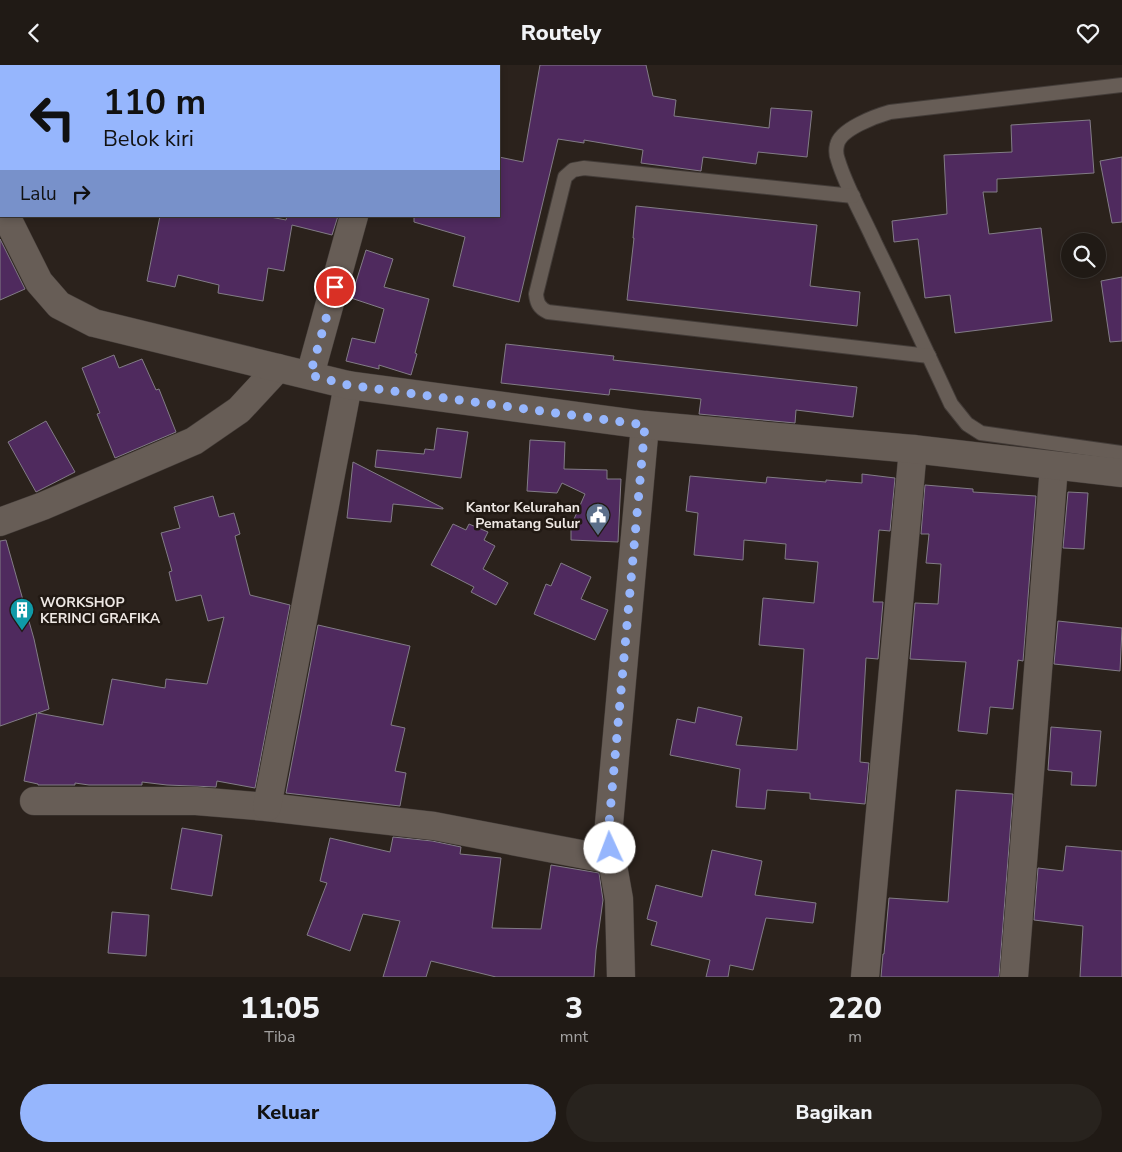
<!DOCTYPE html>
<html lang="id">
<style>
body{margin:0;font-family:"Nunito Sans",sans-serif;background:#28231e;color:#f1f3f6;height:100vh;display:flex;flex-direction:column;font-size:19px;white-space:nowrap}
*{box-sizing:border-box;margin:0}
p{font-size:16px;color:#a2a1a0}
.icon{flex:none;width:28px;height:28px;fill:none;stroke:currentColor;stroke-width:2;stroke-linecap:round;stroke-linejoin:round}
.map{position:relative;height:912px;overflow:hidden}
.details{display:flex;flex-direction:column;background:#201a15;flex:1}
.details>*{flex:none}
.hud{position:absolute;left:0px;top:0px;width:500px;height:152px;box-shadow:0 2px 8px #0003,0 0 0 1px #3d3834;background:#96b6fd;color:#111;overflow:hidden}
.tools{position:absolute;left:1061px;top:168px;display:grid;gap:10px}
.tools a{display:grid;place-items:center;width:45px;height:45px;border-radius:50%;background:#201a15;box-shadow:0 2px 8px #0003,0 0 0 1px #3d3834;font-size:25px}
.pin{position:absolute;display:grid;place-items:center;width:42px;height:42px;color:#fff;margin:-21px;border:2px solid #fff;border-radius:50%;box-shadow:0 1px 5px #0007}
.me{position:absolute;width:55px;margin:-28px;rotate:358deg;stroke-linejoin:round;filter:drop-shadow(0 0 4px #0008)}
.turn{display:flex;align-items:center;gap:18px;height:105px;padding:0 20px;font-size:22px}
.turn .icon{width:65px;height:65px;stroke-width:2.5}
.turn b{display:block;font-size:35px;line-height:42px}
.then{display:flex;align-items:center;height:48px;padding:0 20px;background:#0003;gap:10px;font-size:19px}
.eta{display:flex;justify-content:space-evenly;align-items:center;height:85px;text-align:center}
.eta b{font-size:30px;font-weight:800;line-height:35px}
.primary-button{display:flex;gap:10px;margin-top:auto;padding:10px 20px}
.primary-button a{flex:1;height:58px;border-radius:30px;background:#96b6fd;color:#111;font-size:20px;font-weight:800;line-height:58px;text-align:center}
.primary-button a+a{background:#28231e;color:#f1f3f6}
header{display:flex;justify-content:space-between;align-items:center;height:65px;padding:0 20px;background:#201a15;font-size:22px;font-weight:800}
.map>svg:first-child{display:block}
.building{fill:#4f2a5e;stroke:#827c86}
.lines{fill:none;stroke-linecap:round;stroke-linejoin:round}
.service-casing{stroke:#433c38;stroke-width:16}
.minor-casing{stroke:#433c38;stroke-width:29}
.tertiary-casing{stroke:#433c38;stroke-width:29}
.service{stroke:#675d56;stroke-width:14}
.minor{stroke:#675d56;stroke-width:28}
.tertiary{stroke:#675d56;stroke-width:28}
.route{stroke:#96b6fd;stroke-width:9;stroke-dasharray:0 16.2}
.labels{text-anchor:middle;stroke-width:5;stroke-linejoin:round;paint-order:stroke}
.poi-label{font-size:14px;font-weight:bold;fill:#eee8e4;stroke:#211913;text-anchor:end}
</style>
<header><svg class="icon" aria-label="back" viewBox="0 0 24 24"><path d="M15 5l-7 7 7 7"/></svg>Routely<svg class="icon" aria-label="heart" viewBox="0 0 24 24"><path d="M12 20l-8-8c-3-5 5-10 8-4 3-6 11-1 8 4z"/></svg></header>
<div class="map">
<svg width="1122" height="912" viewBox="0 0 1122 912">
<rect width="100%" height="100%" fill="#2b221c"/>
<g class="building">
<path d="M540 0H646L653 31 676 35 674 51 769 63 771 43 812 46 807 92 758 87 756 99 703 92 701 106 641 98 643 85 584 75V78L558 74 519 237 453 221 465 172 414 157V151H499V92L523 97Z"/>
<path d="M1090 55 1094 108 997 114V127H983L989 169 1041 163 1052 256 955 268 950 230 925 233 918 174 894 177 892 156 947 149 944 90 1012 87 1011 60Z"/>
<path d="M1122 92V157L1112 158 1100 96Z"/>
<path d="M636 141 817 160 810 221 860 227 857 261 627 235 634 173H633Z"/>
<path d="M160 151H265L286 155 287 151H338L332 170 292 160 284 206 268 203 263 236 218 228 219 220 178 210 175 222 147 216Z"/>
<path d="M0 174 25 224 0 235Z"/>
<path d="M366 185 393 194 384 222 429 234 415 288 417 289 411 310 379 300V304L346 296 352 273 375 278 384 244 351 233Z"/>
<path d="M1122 212V276L1110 277 1101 216Z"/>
<path d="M506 279 614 291 613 295 857 322 853 352 796 345 795 358 699 349 701 334 610 324 609 330 501 318Z"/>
<path d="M114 290 119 303 142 294 156 325 159 324 176 367 115 393 97 349 100 348 82 303Z"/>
<path d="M46 356 75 407 36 427 8 377Z"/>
<path d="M437 363 468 367 461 413 375 402 377 385 424 389 425 384 434 385Z"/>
<path d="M530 375 565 377 564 404 607 405V414H621L618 477 571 475V461L585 429 562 418 557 428 527 426Z"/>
<path d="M353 397 443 443V444L393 439 391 457 347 453Z"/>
<path d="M862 409 895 413 890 466 879 465 873 537H883L878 594 866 593 860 697 869 698 865 739 810 734V728L767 725 765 744 736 742 740 704 670 690 677 654 695 658 698 642 742 652 736 680 797 685 804 584 759 580 763 533 814 538 818 497 785 494 786 479 744 475 743 495 694 490 698 448 686 446 690 411 766 418 767 412 826 417V415L862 418Z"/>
<path d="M925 420 973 424V427L1036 431 1023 596 1018 595 1013 644 990 642 987 669 958 666 966 597 910 594 915 538 938 539 941 499 926 498 929 469H921Z"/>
<path d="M1068 427 1088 428 1084 484 1063 483Z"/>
<path d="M213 431 219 452 234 448 240 469 235 471 250 530 290 540 255 723 217 716 216 722 167 720 142 717V720H89L75 718V720H38V719L24 716 37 648 0 661V476L6 475 34 574 49 644 38 648 103 660 112 614 165 623 166 614 207 619 224 552 208 556 201 530 176 536 169 507 172 506 161 468 180 463 174 442Z"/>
<path d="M453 459 466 465 469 459 488 467 484 475 495 481 483 504 508 518 496 540 471 527 474 522 431 500Z"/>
<path d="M561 498 591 512 581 534 608 545 595 575 534 549 546 519 551 521Z"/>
<path d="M1058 556 1122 563 1120 606 1054 599Z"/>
<path d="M318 560 410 581 391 660 405 663 395 706 406 708 400 741 286 728Z"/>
<path d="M1051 662 1101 666 1096 721 1071 720 1072 707 1048 705Z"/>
<path d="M956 725 1013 729 999 912H881L883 889H884L889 833 948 837Z"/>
<path d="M182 763 222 770 212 831 171 824Z"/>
<path d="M393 772 432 776 461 782 460 789 501 793 492 863 541 864 551 800 599 808 603 835 596 885 594 912H496L431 896 426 912H383L400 856 363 849 350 886 307 870 327 818 320 816 330 773 390 787Z"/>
<path d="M1066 781 1122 786V912H1080L1083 861 1034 855 1038 803 1063 806Z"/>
<path d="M712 785 762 796 755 830 816 838 813 858 766 853 753 905 730 900 728 912H706L710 895 651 880 657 857 647 854 656 820 702 832Z"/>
<path d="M112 847 149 850 146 891 108 888Z"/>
</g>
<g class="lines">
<defs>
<g id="service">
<path d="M1122 20 890 47C876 51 840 64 837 80 836 84 836 90 838 95 846 122 863 151 875 178 901 231 926 285 951 339L967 359 981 368 1122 388"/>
<path d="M853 131 584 103 573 105 565 112 536 229C537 238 539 243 548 247L929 291"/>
</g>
<g id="minor">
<path d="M317 1V0"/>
<path d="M399 1 400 0"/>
<path d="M0 129 1 128"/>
<path d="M310 310 354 151"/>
<path d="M0 457 43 441 194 376 239 345 278 303"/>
<path d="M34 736H196L267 742 434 761 612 795 619 834 621 912"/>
<path d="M267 742 348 320"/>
<path d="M612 795 608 770 645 360"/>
<path d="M865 912 913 384"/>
<path d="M1014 912 1054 401"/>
</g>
<path id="tertiary" d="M6 151 39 217 59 240 94 258 348 320 645 360 913 384 1122 408"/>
</defs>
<use href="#service" class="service-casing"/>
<use href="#minor" class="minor-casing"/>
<use href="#tertiary" class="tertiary-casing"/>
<use href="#service" class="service"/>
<use href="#minor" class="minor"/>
<use href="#tertiary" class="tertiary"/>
</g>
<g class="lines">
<path class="route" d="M335 222 310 310 348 320 645 360 608 770 610 783"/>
</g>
<defs>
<symbol id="civic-pin" viewBox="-11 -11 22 30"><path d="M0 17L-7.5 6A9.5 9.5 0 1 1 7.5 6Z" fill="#5c6f8a" stroke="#211913"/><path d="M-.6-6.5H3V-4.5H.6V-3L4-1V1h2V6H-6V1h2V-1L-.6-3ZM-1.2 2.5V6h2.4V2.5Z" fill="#fff"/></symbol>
<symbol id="building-pin" viewBox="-11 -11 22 30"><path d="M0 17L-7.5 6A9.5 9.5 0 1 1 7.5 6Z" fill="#0f9aa8" stroke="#211913"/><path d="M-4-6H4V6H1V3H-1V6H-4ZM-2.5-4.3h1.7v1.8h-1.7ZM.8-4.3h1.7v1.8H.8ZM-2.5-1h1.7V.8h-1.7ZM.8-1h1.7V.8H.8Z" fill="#fff"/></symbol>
</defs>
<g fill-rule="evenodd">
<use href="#civic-pin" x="584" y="436" width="28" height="38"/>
<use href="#building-pin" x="8" y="531" width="28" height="38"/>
</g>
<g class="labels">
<g class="poi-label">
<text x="580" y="447">Kantor Kelurahan<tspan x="580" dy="16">Pematang Sulur</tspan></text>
<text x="40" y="542" text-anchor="start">WORKSHOP<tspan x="40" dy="16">KERINCI GRAFIKA</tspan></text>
</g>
</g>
</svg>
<div class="tools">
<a><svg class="icon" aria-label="search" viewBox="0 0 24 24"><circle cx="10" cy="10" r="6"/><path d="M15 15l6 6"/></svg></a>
</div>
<div class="pin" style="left:335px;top:222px;background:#d93025"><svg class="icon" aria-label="arrive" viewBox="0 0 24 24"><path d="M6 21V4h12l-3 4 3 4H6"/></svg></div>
<svg class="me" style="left:610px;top:783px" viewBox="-20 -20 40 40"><circle r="19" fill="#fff"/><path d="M0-13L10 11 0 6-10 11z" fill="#96b6fd"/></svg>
<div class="hud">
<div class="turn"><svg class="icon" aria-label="left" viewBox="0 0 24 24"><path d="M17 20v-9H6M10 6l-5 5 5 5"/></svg><div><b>110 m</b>Belok kiri</div></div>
<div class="then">Lalu<svg class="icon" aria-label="right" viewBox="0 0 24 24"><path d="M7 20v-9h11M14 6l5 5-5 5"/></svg></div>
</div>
</div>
<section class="details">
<div class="eta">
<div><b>11:05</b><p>Tiba</p></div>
<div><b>3</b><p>mnt</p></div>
<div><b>220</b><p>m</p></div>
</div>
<div class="primary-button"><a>Keluar</a><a>Bagikan</a></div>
</section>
